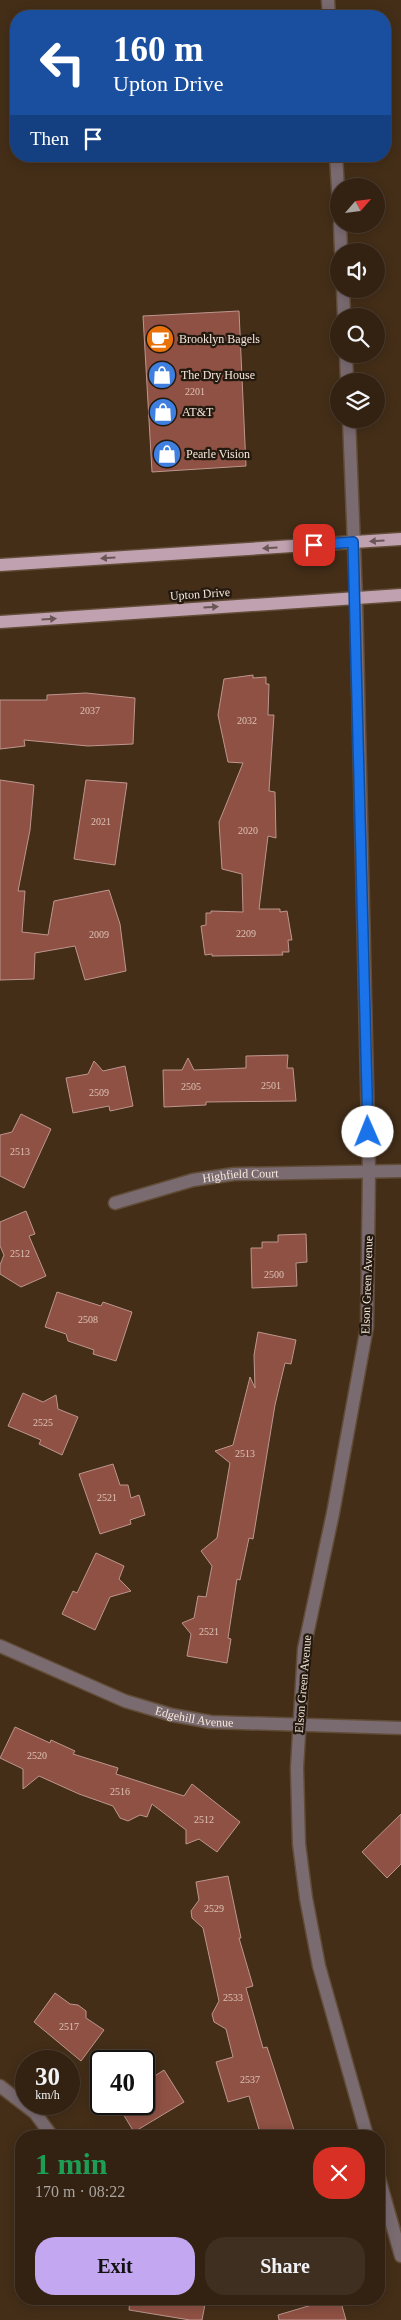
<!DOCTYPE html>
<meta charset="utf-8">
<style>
body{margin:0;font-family:Georgia,serif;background:#3e2f20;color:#f1f3f6;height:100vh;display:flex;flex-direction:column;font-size:19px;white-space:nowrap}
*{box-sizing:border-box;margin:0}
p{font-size:16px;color:#a9a49f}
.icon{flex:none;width:28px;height:28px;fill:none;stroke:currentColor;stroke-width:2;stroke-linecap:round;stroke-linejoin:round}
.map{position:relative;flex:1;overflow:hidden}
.side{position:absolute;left:15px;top:2130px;width:370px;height:175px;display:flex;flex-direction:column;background:#332212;border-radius:20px;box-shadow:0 2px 12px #0003,0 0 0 1px #4e3f32}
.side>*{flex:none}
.hud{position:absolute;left:10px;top:10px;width:381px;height:152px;border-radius:20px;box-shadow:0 2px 12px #0003,0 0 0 1px #4e3f32;background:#1a4fa0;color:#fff;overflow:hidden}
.needle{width:32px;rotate:62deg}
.fabs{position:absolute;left:330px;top:178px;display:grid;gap:10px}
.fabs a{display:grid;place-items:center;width:55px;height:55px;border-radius:50%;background:#332212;box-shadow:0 2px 12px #0003,0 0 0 1px #4e3f32;font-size:25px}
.speed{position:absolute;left:15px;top:2050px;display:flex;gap:10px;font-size:25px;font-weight:700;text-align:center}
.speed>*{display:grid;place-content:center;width:65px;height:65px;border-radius:50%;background:#332212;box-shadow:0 2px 12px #0003,0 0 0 1px #4e3f32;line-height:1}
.speed small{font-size:12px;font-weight:400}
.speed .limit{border:2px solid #111;border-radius:8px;background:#fff;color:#111}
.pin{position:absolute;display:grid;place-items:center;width:42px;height:42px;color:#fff;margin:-21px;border-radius:10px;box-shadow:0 2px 8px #0006}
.me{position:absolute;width:55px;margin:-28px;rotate:359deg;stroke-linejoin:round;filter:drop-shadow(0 0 4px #0008)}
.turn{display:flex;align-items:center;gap:18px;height:105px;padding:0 20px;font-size:22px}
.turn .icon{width:65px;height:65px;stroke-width:2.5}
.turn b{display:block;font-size:35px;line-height:42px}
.then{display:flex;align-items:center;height:48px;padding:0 20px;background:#0003;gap:10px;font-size:19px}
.round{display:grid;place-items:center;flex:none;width:52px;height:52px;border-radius:20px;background:#3e2f20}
.summary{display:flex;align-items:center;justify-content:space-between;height:85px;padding:0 20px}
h1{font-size:30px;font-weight:600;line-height:38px;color:#1e9e55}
.button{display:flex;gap:10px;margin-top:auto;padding:10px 20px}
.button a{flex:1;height:58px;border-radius:20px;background:#c4a7f1;color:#111;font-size:20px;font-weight:600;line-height:58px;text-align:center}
.button a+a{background:#3e2f20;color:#f1f3f6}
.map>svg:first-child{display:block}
.building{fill:#8f5144;stroke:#bd968e}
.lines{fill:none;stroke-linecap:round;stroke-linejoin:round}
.minor-casing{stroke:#614c37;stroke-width:15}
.major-casing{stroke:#614c37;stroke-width:15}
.minor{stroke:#7a6b71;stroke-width:12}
.major{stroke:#c0a1af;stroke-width:12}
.oneway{fill:#6a5657}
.route-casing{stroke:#114b97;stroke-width:12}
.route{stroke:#1a73e8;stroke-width:9}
.labels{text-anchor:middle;stroke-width:4.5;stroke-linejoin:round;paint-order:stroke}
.number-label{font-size:10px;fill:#ddc2b5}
.poi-label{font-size:12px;fill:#f7e8db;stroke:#23190f;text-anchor:start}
.street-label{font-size:12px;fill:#f7e8db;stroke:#23190f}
</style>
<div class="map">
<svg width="401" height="2320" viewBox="0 0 401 2320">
<rect width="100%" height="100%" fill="#442e18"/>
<g class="building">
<path d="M239 311 246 466 152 472 143 316Z"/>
<path d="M253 675V678L266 677V684H269L268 715H274L269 791 275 792 276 838 268 836 259 909H280V912L287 911 292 940H288L289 952H282L283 955 212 956V954L205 955 201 926 206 925V913H211V911L243 912 242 874 222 869 219 822 243 763 228 762 218 715 224 679Z"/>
<path d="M86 693 135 698 133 744 88 746 24 740 25 746 0 749V700H47V695Z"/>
<path d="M0 780 34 785 30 830 18 891H25L22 932 48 935 54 901 109 890 120 924 126 971 85 980 75 946 35 953 34 979 0 980Z"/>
<path d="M86 780 127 783 115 865 74 859Z"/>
<path d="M288 1055 287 1068H293L296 1101 206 1102V1105L164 1107 163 1070H182L188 1058 194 1070 246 1068V1056Z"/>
<path d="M94 1061 103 1071 125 1066 133 1106 110 1111 109 1106 73 1113 66 1078 88 1074Z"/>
<path d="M21 1114 51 1129 24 1188 0 1176V1135L12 1132Z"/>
<path d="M26 1211 35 1234 29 1236 46 1276 21 1287 0 1274V1265L4 1255 0 1246V1222Z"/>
<path d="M306 1234 307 1262 296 1263 297 1286 252 1288 251 1248H262V1242H278V1235Z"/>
<path d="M57 1292 101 1306 103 1302 132 1312 116 1361 93 1354 94 1350 68 1341 66 1334 45 1327Z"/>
<path d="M258 1332 296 1340 291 1364 285 1363 275 1405 253 1539 249 1538 240 1580 237 1579 228 1638 231 1639 227 1663 187 1656 191 1634 182 1623 194 1618 198 1596 206 1597 212 1566 201 1551 217 1538 230 1463 215 1451 233 1445 250 1377 255 1388 254 1355Z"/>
<path d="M23 1393 43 1402 56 1395 58 1409 78 1417 62 1455 39 1444 41 1440 8 1426Z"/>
<path d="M113 1464 120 1485H128L131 1498 139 1495 145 1515 130 1520 131 1524 100 1534 79 1474Z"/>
<path d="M96 1553 124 1566 119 1579 131 1591 110 1597 95 1630 62 1614 73 1591 77 1593Z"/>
<path d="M15 1727 50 1743 51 1740 75 1751 73 1754 118 1768 116 1774 184 1796 192 1784 240 1822 217 1852 199 1839 186 1844V1830L152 1804 147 1817 140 1815 128 1821 120 1818 113 1806 79 1794 39 1776 23 1789V1769L0 1758Z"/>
<path d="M401 1814V1864L387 1878 362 1852Z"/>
<path d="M228 1876 241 1938H239L253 1986 246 1988 263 2048 267 2047 296 2136H261L249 2096 228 2102 216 2062 233 2057 226 2029 214 2022 212 2014 219 2001 203 1928 192 1918 191 1911 199 1900 196 1882Z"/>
<path d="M55 1993 70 2004 78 2005 86 2011V2018L104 2030 81 2061 34 2022Z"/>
<path d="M164 2070 184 2102 134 2132 117 2104H144V2083Z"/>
<path d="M130 2299H206L202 2320H190L129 2310Z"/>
<path d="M332 2299H340L346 2320H279L278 2315Z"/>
</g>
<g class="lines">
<defs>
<g id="minor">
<path d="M328 0 329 16"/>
<path d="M336 156 339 205"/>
<path d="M340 224 341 251"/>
<path d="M343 289 344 316"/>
<path d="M346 354 347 381"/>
<path d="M349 419 356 597 369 1171 367 1327 333 1513 304 1649 297 1768 299 1844 306 1898 319 1966 367 2136"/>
<path id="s1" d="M115 1203 193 1180 234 1174 401 1171"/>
<path id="s2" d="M0 1646 125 1701 172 1715 211 1722 401 1728"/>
<path d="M0 2086 35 2113 52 2136"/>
<path d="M379 2178 401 2256"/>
</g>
<g id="major">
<path d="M0 565 401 539"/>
<path d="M0 622 401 595"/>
</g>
</defs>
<use href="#minor" class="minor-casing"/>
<use href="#major" class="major-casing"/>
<use href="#minor" class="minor"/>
<use href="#major" class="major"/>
</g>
<defs><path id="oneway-solid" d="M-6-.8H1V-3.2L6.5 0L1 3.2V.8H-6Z" transform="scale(1.25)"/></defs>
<g class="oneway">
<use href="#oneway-solid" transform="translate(377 541) rotate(176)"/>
<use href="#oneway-solid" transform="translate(270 548) rotate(176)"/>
<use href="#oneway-solid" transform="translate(108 558) rotate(176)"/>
<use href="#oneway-solid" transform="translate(211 607) rotate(-4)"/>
<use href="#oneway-solid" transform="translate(49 619) rotate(-4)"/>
</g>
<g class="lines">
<defs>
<path id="route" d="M314 545 353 542 368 1132"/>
</defs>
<use href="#route" class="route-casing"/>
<use href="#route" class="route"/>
</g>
<defs>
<symbol id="cafe-disc" viewBox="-11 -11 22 22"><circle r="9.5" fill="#e8710a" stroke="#23190f"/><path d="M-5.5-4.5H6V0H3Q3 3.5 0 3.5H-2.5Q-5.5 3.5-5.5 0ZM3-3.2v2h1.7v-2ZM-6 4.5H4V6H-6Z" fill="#fff"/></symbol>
<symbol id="shop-disc" viewBox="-11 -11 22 22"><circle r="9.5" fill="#3f7fe0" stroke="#23190f"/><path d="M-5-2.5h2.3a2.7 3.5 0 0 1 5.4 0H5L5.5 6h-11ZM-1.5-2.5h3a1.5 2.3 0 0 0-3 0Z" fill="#fff"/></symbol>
</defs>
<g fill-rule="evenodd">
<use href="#cafe-disc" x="144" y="323" width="32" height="32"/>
<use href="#shop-disc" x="146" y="359" width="32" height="32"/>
<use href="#shop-disc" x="147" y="396" width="32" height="32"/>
<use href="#shop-disc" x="151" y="438" width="32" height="32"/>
</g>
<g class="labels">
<g class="number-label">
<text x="195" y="395">2201</text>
<text x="90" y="714">2037</text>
<text x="247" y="724">2032</text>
<text x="101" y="825">2021</text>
<text x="248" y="834">2020</text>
<text x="246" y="937">2209</text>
<text x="99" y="938">2009</text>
<text x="271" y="1089">2501</text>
<text x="191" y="1090">2505</text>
<text x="99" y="1096">2509</text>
<text x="20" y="1155">2513</text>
<text x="20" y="1257">2512</text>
<text x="274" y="1278">2500</text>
<text x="88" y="1323">2508</text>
<text x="43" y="1426">2525</text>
<text x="245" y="1457">2513</text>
<text x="107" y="1501">2521</text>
<text x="209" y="1635">2521</text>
<text x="37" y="1759">2520</text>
<text x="120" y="1795">2516</text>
<text x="204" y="1823">2512</text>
<text x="214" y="1912">2529</text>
<text x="233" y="2001">2533</text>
<text x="69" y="2030">2517</text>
<text x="250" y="2083">2537</text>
</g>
<g class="poi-label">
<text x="179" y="343">Brooklyn Bagels</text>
<text x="181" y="379">The Dry House</text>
<text x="182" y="416">AT&amp;T</text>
<text x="186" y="458">Pearle Vision</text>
</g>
<g class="street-label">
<text transform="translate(200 594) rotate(-4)" y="4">Upton Drive</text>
<text dy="4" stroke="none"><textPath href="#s1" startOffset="129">Highfield Court</textPath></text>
<text transform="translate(367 1285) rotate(-88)" y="4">Elson Green Avenue</text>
<text transform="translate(303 1684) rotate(-85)" y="4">Elson Green Avenue</text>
<text dy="4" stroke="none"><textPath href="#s2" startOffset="208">Edgehill Avenue</textPath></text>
</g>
</g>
</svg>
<div class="fabs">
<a><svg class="needle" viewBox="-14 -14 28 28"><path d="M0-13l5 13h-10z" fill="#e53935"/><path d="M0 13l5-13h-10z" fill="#a9a49f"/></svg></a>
<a><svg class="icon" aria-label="sound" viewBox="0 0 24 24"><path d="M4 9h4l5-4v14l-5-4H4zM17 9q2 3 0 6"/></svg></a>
<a><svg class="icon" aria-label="search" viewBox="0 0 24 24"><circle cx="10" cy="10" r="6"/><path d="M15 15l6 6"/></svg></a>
<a><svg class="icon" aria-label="layers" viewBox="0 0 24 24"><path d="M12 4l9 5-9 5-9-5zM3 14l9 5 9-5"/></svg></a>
</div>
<div class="speed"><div>30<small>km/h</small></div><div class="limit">40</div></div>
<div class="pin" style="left:314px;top:545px;background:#d93025"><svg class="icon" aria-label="arrive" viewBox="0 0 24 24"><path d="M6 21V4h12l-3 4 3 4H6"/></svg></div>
<svg class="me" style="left:368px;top:1132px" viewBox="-20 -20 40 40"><circle r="19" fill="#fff"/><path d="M0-13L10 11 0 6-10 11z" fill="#1a73e8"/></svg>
<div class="hud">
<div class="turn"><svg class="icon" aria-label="left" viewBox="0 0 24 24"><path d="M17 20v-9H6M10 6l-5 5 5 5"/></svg><div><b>160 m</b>Upton Drive</div></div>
<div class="then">Then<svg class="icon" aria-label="arrive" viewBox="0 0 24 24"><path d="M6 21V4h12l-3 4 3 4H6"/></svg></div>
</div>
<section class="side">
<div class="summary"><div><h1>1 min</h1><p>170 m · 08:22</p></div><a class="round" style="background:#d93025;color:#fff"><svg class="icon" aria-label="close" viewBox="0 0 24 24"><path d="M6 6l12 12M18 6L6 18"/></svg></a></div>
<div class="button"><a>Exit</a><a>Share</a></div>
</section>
</div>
